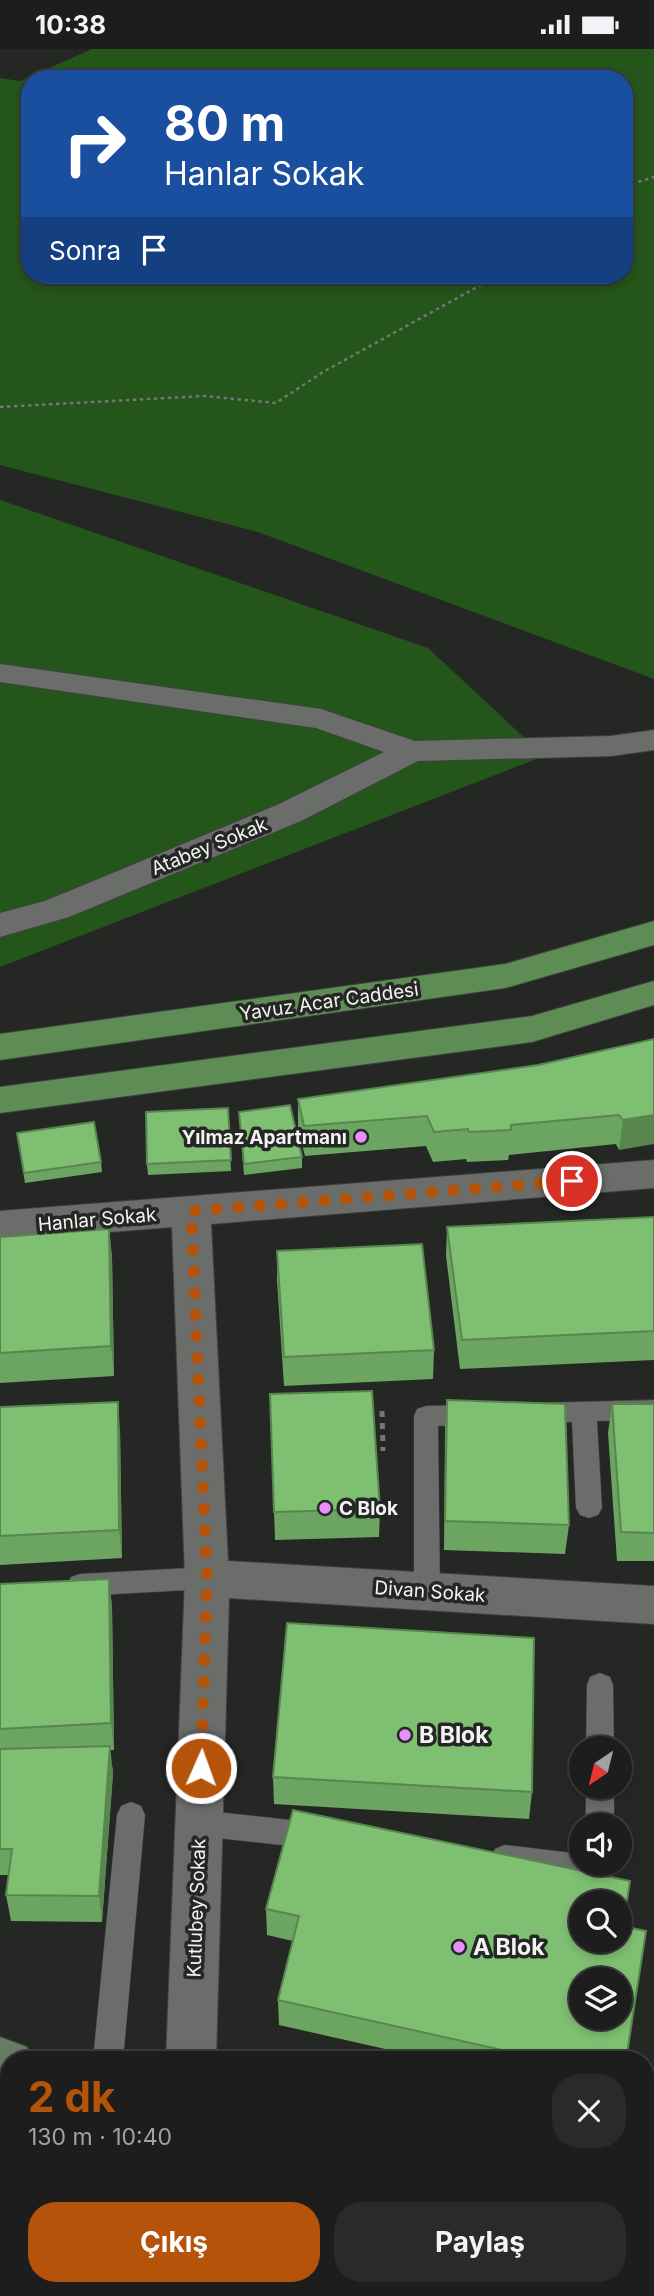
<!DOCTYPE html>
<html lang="tr">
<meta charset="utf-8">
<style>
body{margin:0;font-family:Inter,sans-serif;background:#292a29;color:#f1f3f6;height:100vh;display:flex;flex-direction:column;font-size:26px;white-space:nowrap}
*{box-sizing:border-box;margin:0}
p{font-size:23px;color:#a0a2a3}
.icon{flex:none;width:38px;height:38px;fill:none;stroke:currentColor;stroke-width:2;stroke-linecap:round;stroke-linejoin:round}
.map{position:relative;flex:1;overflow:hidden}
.drawer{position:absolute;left:0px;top:2002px;width:654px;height:245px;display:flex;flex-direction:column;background:#1c1d1c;border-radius:28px 28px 0 0;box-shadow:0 4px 10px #0003,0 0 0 2px #3a3b3b}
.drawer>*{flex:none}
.top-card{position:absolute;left:21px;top:21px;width:612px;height:214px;border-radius:28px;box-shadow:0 4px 10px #0003,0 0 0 2px #3a3b3b;background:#1a4fa0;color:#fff;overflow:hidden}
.needle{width:46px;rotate:215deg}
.tools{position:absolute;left:569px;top:1687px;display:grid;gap:14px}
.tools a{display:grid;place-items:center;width:63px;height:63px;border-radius:50%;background:#1c1d1c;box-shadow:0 4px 10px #0003,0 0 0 2px #3a3b3b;font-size:35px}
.pin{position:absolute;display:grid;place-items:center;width:60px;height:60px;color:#fff;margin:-30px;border:4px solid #fff;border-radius:50%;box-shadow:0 2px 7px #0007}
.me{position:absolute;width:77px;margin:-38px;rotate:2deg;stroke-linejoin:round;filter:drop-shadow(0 0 5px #0008)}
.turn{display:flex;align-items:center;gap:24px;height:147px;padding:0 28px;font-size:32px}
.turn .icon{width:91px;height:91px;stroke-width:2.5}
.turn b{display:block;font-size:49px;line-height:60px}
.then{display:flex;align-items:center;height:66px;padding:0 28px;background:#0003;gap:14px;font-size:26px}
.round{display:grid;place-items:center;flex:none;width:74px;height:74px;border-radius:28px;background:#292a29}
.summary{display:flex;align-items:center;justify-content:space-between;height:119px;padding:0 28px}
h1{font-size:42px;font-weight:700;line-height:52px;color:#b45309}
.button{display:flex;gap:14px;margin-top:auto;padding:14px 28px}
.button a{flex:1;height:80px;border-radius:28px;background:#b45309;color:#fff;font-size:28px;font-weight:700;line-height:80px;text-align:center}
.button a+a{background:#292a29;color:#f1f3f6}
.status{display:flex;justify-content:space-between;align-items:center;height:49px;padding:0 35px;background:#1c1d1c;direction:ltr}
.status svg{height:19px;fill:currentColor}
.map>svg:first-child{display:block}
.green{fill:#24551a;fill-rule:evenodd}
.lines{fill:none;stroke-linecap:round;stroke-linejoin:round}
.lane-casing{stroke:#404240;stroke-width:1}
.street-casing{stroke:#404240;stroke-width:2}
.secondary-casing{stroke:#404240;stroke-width:2}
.primary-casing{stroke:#404240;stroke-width:2}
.path-far1{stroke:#747674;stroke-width:2.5;stroke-dasharray:3.5 3.5;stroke-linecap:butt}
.path{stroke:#747674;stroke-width:5;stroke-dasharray:6 6;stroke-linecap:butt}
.lane{fill:#6b6d6a;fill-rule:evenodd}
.street{fill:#6b6d6a;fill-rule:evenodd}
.secondary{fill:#657d60;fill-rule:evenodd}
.primary{fill:#5e8c55;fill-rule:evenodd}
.wall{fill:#6ca461}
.shaded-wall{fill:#58864f}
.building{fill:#7ebf71;stroke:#58864f;stroke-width:2;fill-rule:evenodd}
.route{stroke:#b45309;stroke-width:12;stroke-dasharray:0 21.6}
.poi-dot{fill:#ea8dfd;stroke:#252725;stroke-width:2.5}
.labels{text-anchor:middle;stroke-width:7;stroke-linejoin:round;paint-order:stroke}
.street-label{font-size:19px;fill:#f3f4f2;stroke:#252725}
.poi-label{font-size:19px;font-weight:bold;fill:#f3f4f2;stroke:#252725;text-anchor:end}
.near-poi-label{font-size:23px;font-weight:bold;fill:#f3f4f2;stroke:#252725;text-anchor:start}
</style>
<div class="status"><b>10:38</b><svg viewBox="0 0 49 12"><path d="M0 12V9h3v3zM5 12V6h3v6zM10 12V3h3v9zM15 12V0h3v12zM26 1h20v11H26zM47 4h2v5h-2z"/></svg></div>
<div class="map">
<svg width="654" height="2247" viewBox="0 0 654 2247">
<rect width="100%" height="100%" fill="#252725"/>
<g class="green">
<path d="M92 0H654V630L258 483 0 416V29L20 32ZM30 30H625V226H30Z"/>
<path d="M0 451 428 599 544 707 0 918Z"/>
</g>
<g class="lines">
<defs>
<g id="lane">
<path d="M654 1351V1371L597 1372 602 1459 598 1466 589 1469 580 1466 576 1459 572 1373 537 1374 528 1371 525 1364 528 1357 537 1354Z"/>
<path d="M475 1356 484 1359 487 1366 484 1373 475 1376 438 1377 440 1542 436 1550 427 1553 418 1550 414 1542V1367L417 1360 426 1357Z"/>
<path d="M207 1518 216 1521 220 1529 216 1537 207 1540 80 1547 71 1544 67 1536 71 1528 80 1525Z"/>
<path d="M600 1624 610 1628 613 1636 614 1699H586L587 1636 590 1628Z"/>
<rect x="586" y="1738" width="28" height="38"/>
<path d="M131 1753 141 1757 145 1766 123 2011H93L117 1766 121 1757Z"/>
<path d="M199 1761 318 1774 328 1778 332 1787 328 1796 318 1800 199 1787 189 1783 185 1774 189 1765Z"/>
<path d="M505 1796 581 1805V1815H614L610 1829 600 1833 505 1822 495 1818 491 1809 495 1800Z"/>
</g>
<g id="street">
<path d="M0 615 321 660 415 692 611 687 654 681V701L611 707 418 712 301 772 69 868 0 888V864L45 852 277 756 384 703 316 679 0 633Z"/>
<path d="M654 1111V1139L211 1175 228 1512 654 1537V1575L229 1549 216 2011H166L185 1529 172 1178 0 1192V1162Z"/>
<path d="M121 2238H175L173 2247H119Z"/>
</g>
<g id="secondary">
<path d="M0 1988 27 1998 33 2011H9V2040L0 2038Z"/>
<path d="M646 2146 654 2148V2202L646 2199Z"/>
</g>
<g id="primary">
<path d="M654 872V896L505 939 0 1011V985L505 915Z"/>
<path d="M654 932V956L532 993 0 1064V1038L532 967Z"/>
</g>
</defs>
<use href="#lane" class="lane-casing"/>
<use href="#street" class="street-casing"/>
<use href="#secondary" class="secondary-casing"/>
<use href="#primary" class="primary-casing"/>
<g class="path-far1">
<path d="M625 137 654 128"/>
<path d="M0 358 204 347 276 354 323 323 499 226"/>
</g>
<path class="path" d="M382 1362 383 1402"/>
<use href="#lane" class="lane"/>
<use href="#street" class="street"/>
<use href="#secondary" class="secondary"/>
<use href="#primary" class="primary"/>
</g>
<g class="wall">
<path d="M654 990 619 1101 616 1095 509 1106 508 1111 467 1113 466 1110 433 1113 426 1097 305 1107 298 1080V1050L538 1016Z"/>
<path d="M228 1059 231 1122 148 1126 147 1115Z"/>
<path d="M239 1063 302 1108V1119L244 1126Z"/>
<path d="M17 1084 101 1113 102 1123 25 1134Z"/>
<path d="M654 1168V1311L460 1320 446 1207 447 1178Z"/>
<path d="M109 1180 112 1209 114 1327 0 1334V1188Z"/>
<path d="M277 1202 434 1301 433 1330 284 1337 277 1231Z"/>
<path d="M270 1345 380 1460 379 1488 275 1491Z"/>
<path d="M447 1351 569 1476 565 1505 444 1501 445 1380Z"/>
<path d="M612 1355H654V1512H617L608 1384Z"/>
<path d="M0 1358 120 1382 122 1509 0 1516Z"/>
<path d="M109 1530 112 1558 114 1701H110L113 1724 102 1873 11 1872 6 1846 9 1826H0V1535Z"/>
<path d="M273 1728 532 1743 529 1770 274 1755Z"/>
<path d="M266 1860 623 1877 626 2011H434L279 1976 278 1951 293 1892 267 1886Z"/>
</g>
<g class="shaded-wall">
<path d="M654 1066V1095L619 1101 623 1071Z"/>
<path d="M109 1180 112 1209 114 1327 111 1297Z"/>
<path d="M118 1353 120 1382 122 1509 119 1481Z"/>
<path d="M109 1530 112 1558 114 1701 111 1674Z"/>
<path d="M110 1697 113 1724 102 1873 99 1847Z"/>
<path d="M9 2238H20L18 2247H6Z"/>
<path d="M394 2238H396L395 2247H392Z"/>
</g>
<g class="building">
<path d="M654 990V1066L623 1071 619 1066 511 1076V1081L469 1083 468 1080 434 1083 427 1067 304 1077 298 1050 538 1016Z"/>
<path d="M290 1056 302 1108 244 1115 239 1063Z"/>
<path d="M228 1059 231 1111 147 1115 146 1063Z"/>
<path d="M94 1073 101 1113 24 1124 17 1084Z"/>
<path d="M654 1168V1282L462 1291 447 1178Z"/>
<path d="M109 1180 111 1297 0 1304V1188Z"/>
<path d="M422 1195 434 1301 284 1308 277 1202Z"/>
<path d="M372 1342 380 1460 274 1463 270 1345Z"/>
<path d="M447 1351 565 1355 569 1476 445 1472Z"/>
<path d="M118 1353 119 1481 0 1487V1358Z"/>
<path d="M612 1355H654V1484L621 1483Z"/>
<path d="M109 1530 111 1674 0 1680V1535Z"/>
<path d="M287 1574 534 1589 532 1743 273 1728Z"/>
<path d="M110 1697 99 1847 6 1846 12 1800H0V1700Z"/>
<path d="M293 1761 630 1832 623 1877 646 1882 626 2011H547L278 1951 299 1867 266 1860ZM581 1853H620V1892H581ZM581 1930H620V1969H581Z"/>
<path d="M0 2099 9 2101V2237L6 2247H0Z"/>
<path d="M265 2238H394L392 2247H263Z"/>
<path d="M417 2238H498L544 2247H416Z"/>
</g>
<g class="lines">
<path class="route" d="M201 1719 207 1529 191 1162 572 1132"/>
</g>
<g class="poi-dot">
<circle cx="361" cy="1088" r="7"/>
<circle cx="325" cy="1459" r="7"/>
<circle cx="405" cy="1686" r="7"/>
<circle cx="459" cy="1898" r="7"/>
</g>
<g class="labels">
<g class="street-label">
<text transform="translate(209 797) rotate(-22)" y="7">Atabey Sokak</text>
<text transform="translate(329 952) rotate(-8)" y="7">Yavuz Acar Caddesi</text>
<text transform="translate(97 1170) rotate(-5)" y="7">Hanlar Sokak</text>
<text transform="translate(430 1542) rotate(4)" y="7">Divan Sokak</text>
<text transform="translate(196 1859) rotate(-88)" y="7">Kutlubey Sokak</text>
</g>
<g class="poi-label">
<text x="347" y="1095">Yılmaz Apartmanı</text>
<text x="339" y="1466" text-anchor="start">C Blok</text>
</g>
<g class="near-poi-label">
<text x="419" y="1694">B Blok</text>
<text x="473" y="1906">A Blok</text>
</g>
</g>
</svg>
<div class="tools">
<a><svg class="needle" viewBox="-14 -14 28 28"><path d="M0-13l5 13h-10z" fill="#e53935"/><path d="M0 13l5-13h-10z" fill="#a0a2a3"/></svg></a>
<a><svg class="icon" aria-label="sound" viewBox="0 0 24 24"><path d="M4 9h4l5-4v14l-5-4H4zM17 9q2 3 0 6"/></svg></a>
<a><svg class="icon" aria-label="search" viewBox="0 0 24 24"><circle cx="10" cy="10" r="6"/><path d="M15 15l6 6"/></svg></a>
<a><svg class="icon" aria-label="layers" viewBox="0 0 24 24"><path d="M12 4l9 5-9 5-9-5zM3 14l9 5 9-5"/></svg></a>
</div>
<div class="pin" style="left:572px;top:1132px;background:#d93025"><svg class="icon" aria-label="arrive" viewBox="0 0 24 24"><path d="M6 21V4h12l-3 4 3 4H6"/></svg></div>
<svg class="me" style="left:201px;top:1719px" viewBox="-20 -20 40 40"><circle r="17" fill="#b45309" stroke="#fff" stroke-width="3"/><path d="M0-11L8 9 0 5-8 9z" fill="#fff"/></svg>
<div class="top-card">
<div class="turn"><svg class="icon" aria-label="right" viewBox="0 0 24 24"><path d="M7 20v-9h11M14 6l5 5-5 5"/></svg><div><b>80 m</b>Hanlar Sokak</div></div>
<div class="then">Sonra<svg class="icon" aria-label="arrive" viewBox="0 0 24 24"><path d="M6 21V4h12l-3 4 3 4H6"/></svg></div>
</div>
<section class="drawer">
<div class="summary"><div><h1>2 dk</h1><p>130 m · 10:40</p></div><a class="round"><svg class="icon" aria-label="close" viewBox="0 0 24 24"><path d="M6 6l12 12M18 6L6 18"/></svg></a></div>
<div class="button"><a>Çıkış</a><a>Paylaş</a></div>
</section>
</div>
